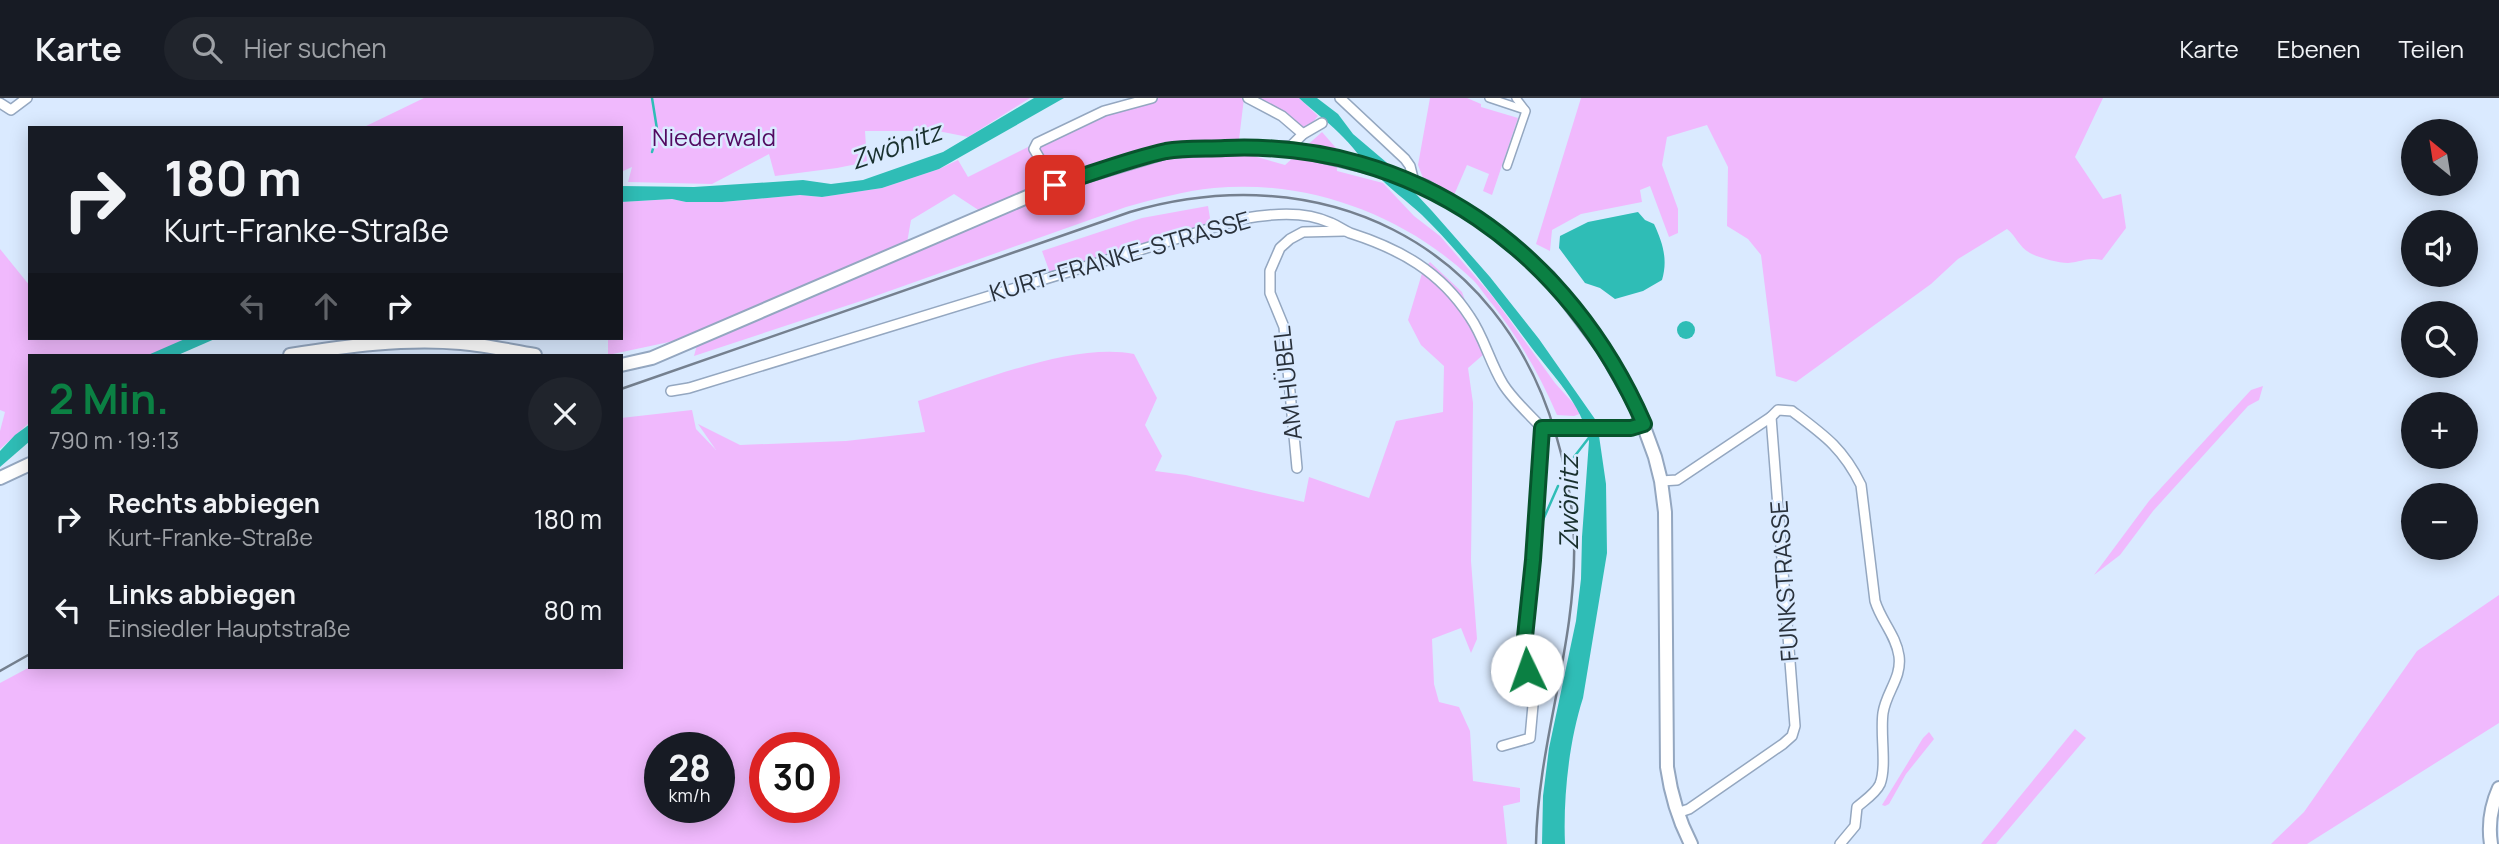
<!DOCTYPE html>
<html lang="de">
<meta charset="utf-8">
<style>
body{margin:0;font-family:Manrope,sans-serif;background:#20242c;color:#f1f3f6;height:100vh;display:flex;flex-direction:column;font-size:26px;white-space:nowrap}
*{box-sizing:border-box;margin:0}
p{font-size:23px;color:#9ea1a6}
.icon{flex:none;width:38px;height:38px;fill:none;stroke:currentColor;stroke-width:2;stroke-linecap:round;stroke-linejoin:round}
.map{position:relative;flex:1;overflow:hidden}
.details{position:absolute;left:28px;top:256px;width:595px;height:315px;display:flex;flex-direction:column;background:#171b24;border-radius:0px;box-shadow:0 4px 18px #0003}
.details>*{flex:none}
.hud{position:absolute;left:28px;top:28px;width:595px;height:214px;border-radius:0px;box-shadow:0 4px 18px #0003;background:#171b24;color:#f1f3f6;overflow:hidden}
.needle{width:46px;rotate:330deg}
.tools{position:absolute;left:2401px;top:21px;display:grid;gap:14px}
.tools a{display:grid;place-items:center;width:77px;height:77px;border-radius:50%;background:#171b24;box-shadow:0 4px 18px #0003;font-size:35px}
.speed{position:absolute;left:644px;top:634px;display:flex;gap:14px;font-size:35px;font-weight:700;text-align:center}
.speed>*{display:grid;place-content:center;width:91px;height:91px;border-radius:50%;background:#171b24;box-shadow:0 4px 18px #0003;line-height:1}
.speed small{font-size:18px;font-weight:400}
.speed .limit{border:10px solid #d22;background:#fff;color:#111}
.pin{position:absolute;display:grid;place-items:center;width:60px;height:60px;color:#fff;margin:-30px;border-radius:14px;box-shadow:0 4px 10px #0006}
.me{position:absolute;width:77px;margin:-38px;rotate:357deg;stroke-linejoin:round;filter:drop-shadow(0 0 5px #0008)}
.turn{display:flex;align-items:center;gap:24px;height:147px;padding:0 21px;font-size:32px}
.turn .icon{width:91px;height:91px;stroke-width:2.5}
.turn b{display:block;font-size:49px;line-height:60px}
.lanes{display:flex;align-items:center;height:66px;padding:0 21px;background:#0003;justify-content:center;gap:35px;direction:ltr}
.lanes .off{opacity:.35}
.round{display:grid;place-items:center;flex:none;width:74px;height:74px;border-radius:37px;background:#20242c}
.summary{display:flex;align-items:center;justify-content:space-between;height:119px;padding:0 21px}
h1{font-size:42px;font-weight:700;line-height:52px;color:#0b8043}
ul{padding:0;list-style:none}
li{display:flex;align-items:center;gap:21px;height:91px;padding:0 21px}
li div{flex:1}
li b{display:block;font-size:26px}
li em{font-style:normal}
header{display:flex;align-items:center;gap:42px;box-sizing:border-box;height:98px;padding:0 35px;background:#171b24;border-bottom:2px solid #363941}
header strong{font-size:33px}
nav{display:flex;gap:38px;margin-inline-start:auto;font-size:24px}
.search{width:490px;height:63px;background:#20242c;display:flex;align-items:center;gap:18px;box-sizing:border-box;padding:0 24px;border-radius:38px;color:#9ea1a6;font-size:26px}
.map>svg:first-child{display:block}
.green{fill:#f0b9fd;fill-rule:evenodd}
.water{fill:#2fbdb6}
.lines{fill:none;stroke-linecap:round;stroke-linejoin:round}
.stream{stroke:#2fbdb6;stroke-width:2.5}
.pedestrian-casing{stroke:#94a7c0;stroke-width:10}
.minor-casing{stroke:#94a7c0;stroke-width:12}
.tertiary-casing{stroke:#94a7c0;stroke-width:16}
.secondary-casing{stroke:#94a7c0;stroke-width:16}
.pedestrian{stroke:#fff;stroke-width:7}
.minor{stroke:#fff;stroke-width:9}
.tertiary{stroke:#fff;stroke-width:12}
.secondary{stroke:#fff;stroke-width:12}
.rail{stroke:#75808f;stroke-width:2.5}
.route-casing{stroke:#07532c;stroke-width:18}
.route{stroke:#0b8043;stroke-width:12}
.labels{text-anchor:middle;stroke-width:5;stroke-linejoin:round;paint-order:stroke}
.park-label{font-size:24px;fill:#520a61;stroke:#daeaff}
.street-label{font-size:24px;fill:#29313b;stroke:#daeaff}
.water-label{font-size:26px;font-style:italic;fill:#19302e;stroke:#daeaff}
</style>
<header>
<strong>Karte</strong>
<div class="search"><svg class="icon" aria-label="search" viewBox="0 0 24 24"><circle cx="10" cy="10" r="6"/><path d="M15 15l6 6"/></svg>Hier suchen</div>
<nav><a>Karte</a><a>Ebenen</a><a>Teilen</a></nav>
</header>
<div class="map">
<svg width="2499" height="746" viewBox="0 0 2499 746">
<rect width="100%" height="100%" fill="#daeaff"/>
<g class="green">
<path d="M424 0H1030L968 39 938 33H865L867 64 837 70 775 78 769 56 712 86 628 84 632 69 621 74V30H362Z"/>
<path d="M1152 0H1244L1238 50 1168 53 986 117 954 96 911 122 905 156 1058 93 1169 58 1250 57 1285 67 1322 34 1336 50 1337 73 1383 85 1414 118 1440 138 1493 199 1555 285 1582 315 1574 318 1557 317C1540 277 1519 241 1493 207 1486 199 1480 189 1473 182 1405 117 1308 81 1214 90 1184 93 1155 101 1126 109L864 202 694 258 697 247 688 240 608 257V240H621V104L672 101 686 104H722L800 97 822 99 882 90 939 71 958 62 968 79 1072 27Z"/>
<path d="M1248 0H1299L1318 18 1303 36Z"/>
<path d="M1430 0H1467L1481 6V9L1518 20 1492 97 1483 93 1489 76 1467 67 1454 97 1423 80 1418 67Z"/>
<path d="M1581 0H2103L2075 59 2103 101 2121 96 2126 130 2102 162C2085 159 2083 164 2068 165 2058 165 2039 160 2030 155 2019 149 2016 138 2007 131L1958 161 1931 186 1796 284 1776 278 1761 157 1748 141 1727 128 1728 69 1707 27 1667 39 1662 67 1678 111V135L1669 139 1650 88 1640 92 1642 104 1581 116 1552 132 1550 153 1536 146Z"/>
<path d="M1208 108 1211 126 1050 175 1042 153 1142 120Z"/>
<path d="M0 151 30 188V240H188L152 257H30V324L0 351V333L5 314 0 312Z"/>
<path d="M1430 164 1462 194 1484 256 1468 270 1473 305 1471 463 1477 541 1471 555 1461 530 1432 541 1434 586 1439 604 1459 609 1470 633 1473 683 1520 690V704L1503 708 1507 746H0V585L30 569H621V320L692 312 696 331 716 352 698 326 740 347 846 343 925 334 918 303C977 284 1074 244 1134 256L1157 300 1145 327 1162 358 1155 373 1186 377 1304 404 1309 379 1369 400 1396 323 1443 314 1444 268 1421 247 1408 222 1423 172ZM660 649H719V709H660ZM765 649H824V709H765Z"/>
<path d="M2263 288 2259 302 2248 308 2153 413 2120 457 2094 477 2149 403 2251 292Z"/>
<path d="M2499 497V625L2307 746H2271L2304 714 2417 553Z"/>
<path d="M2075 631 2086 640 1996 746H1981Z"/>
<path d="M1929 634 1934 641 1906 676 1889 706 1885 708 1882 707 1923 640Z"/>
</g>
<g class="water">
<path d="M1034 0H1064L939 71 882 90 822 99 800 97 722 104H686L672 101 621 104V88L694 89 803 82 831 86 863 82 943 54Z"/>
<path d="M1299 0H1317L1338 16 1353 36 1386 64 1432 113 1490 179 1539 241 1597 324 1606 386 1607 455 1583 600C1569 643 1563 700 1565 746H1542L1543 698 1549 650 1576 523 1581 481 1582 439 1589 343C1582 306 1553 278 1531 249 1497 203 1463 157 1422 117 1407 103 1389 90 1375 75 1362 62 1352 47 1339 35 1326 22 1312 12 1299 0Z"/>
<path d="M1638 114 1645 122 1654 126C1663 145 1668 162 1662 182L1643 193 1615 201 1600 190 1585 185 1559 150 1560 138 1588 124Z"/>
<circle cx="1686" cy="232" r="9"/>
<path d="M187 240H217L178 257H148Z"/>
<path d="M30 326V343L0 369V353L15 337Z"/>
</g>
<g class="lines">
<g class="stream">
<path d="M652 0 657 31"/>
<path d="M652 54 657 37"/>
<path d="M1574 359 1591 337"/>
<path d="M1543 422 1558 388"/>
</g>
<defs>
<g id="pedestrian">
<path d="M1489 0 1525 12"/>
<path d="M1507 68 1526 13 1516 0"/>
</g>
<g id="minor">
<path d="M1248 0 1282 18 1303 36"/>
<path d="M1340 0 1405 61 1410 68 1414 84"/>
<path d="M0 5 11 12 27 0"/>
<path d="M1289 50 1303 36 1322 25"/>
<path d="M1055 87 1034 51 1037 45 1104 13 1152 0"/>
<path d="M671 293 689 290 1241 121C1270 116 1303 112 1331 125 1338 128 1343 132 1350 135 1400 151 1440 173 1470 219 1484 239 1490 265 1503 286 1513 302 1529 316 1542 330H1631L1644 326"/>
<path d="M1297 370 1284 229 1270 195V173L1280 150 1290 141 1303 134 1344 133"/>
<path d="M1661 383 1677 382 1771 319 1778 312 1792 313C1824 337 1843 350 1861 387L1875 503C1881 523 1896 537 1899 558 1902 580 1886 594 1883 615 1880 636 1887 668 1880 686 1876 695 1865 702 1857 709L1855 728 1840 746"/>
<path d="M1502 648 1530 640 1534 596 1523 558 1533 462 1542 330"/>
<path d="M1677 715 1689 711 1783 646 1792 638 1795 628 1771 319"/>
</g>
<path id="tertiary" d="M2491 746C2488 727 2491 708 2499 690"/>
<g id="secondary">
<path d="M290 257C346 248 404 240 461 245 485 247 511 253 535 257"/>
<path d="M621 267 652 260 1055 87 1168 53 1238 50H1289L1374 70 1426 89 1487 126 1549 179 1604 252 1637 310 1655 359 1661 383 1665 414 1667 669C1671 697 1678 721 1691 746"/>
<path d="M0 380 30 366"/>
</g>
</defs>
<use href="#pedestrian" class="pedestrian-casing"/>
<use href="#minor" class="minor-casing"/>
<use href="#tertiary" class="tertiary-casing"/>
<use href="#secondary" class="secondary-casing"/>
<use href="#pedestrian" class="pedestrian"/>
<use href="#minor" class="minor"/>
<use href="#tertiary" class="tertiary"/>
<use href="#secondary" class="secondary"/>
<g class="rail">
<path d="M621 291 1130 114C1320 58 1500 143 1556 337 1566 371 1573 407 1574 442 1577 545 1538 643 1536 746"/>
<path d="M0 573 30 556"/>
</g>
</g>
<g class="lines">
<defs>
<path id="route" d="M1055 87C1091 76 1129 61 1166 53 1185 50 1206 51 1225 50 1415 42 1569 154 1644 326L1631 330H1542L1533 462 1523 558 1527 572"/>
</defs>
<use href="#route" class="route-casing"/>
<use href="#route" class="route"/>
</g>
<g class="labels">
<g class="park-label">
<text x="714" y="48">Niederwald</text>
</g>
<g class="street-label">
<text transform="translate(1120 159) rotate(-16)" y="8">KURT-FRANKE-STRASSE</text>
<text transform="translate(1288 285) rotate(-96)" y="8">AM HÜBEL</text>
<text transform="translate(1785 483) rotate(-94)" y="8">FUNKSTRASSE</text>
</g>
<g class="water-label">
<text transform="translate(896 48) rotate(-19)" y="9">Zwönitz</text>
<text transform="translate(1569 405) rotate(-90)" y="9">Zwönitz</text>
</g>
</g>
</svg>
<div class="tools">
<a><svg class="needle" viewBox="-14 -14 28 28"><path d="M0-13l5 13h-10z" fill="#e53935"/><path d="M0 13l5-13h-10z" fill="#9ea1a6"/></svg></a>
<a><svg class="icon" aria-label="sound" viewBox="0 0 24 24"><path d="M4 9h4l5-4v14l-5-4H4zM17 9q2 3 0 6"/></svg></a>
<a><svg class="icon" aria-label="search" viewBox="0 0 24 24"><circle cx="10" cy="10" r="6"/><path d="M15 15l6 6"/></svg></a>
<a>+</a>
<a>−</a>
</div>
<div class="speed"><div>28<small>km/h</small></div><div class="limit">30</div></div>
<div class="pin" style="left:1055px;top:87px;background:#d93025"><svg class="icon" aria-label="arrive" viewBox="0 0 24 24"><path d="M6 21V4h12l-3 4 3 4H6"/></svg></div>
<svg class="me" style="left:1527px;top:572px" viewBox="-20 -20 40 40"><circle r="19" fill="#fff"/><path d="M0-13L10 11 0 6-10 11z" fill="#0b8043"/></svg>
<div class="hud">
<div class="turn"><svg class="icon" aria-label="right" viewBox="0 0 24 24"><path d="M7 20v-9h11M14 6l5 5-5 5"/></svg><div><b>180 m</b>Kurt-Franke-Straße</div></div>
<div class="lanes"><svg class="icon off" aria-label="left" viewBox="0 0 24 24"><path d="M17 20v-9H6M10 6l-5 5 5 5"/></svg><svg class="icon off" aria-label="ahead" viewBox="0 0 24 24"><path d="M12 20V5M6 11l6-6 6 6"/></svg><svg class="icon" aria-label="right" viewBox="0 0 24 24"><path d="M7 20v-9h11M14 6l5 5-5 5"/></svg></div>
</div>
<section class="details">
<div class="summary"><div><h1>2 Min.</h1><p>790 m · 19:13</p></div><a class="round"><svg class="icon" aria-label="close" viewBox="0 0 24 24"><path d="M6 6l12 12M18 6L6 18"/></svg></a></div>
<ul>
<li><svg class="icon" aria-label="right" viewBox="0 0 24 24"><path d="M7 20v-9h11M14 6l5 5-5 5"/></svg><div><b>Rechts abbiegen</b><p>Kurt-Franke-Straße</p></div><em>180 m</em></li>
<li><svg class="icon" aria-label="left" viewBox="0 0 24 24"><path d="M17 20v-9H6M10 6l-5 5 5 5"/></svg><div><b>Links abbiegen</b><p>Einsiedler Hauptstraße</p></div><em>80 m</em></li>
</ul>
</section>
</div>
